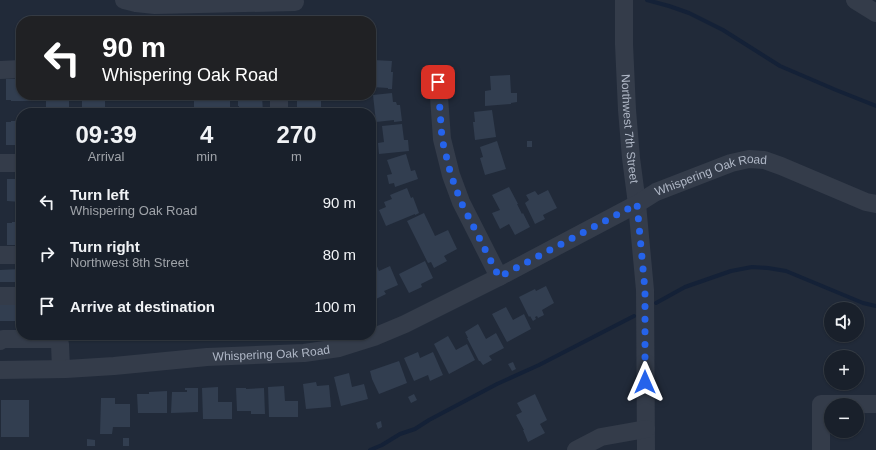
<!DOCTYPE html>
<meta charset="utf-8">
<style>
body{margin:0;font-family:Arial,sans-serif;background:#222833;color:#f1f3f6;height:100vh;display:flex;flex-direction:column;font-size:15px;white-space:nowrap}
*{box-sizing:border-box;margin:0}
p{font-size:13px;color:#9fa3a9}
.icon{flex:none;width:22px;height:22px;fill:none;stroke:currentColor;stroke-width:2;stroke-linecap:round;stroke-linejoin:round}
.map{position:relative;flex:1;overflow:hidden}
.side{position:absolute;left:16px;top:108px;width:360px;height:232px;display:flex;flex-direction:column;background:#19202b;border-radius:16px;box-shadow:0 1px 3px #0004,0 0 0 1px #373e47}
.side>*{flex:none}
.guide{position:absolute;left:16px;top:16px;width:360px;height:84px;border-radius:16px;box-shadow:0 1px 3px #0004,0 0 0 1px #373e47;background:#202124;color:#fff;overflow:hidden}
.buttons{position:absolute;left:824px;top:302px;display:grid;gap:8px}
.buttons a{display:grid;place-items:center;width:40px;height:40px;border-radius:50%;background:#19202b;box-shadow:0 1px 3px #0004,0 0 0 1px #373e47;font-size:20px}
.pin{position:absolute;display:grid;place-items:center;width:34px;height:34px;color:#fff;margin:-17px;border-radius:8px;box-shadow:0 2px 6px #0006}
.me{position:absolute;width:44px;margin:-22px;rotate:0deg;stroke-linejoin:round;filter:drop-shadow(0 0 3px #0008)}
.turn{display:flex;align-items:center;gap:14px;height:84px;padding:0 20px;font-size:18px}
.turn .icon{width:52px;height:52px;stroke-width:2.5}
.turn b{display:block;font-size:28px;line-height:34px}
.eta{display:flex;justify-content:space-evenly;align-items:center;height:68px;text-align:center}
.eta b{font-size:24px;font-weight:700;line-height:28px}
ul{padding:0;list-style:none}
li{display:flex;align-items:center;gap:12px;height:52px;padding:0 20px}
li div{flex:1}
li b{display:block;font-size:15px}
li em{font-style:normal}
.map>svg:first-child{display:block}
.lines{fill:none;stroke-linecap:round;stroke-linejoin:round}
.stream{stroke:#142137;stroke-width:4}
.building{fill:#323e50}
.minor{stroke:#343c4a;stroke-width:18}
.route{stroke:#2563eb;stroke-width:7;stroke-dasharray:0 12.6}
.labels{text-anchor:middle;stroke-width:4;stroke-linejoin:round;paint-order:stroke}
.street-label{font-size:12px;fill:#afb7c6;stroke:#1a212e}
</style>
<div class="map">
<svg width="876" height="450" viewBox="0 0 876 450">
<rect width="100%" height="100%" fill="#212a39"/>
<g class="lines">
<g class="stream">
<path d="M647 0 669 6 689 13 723 30 780 66 836 90 876 106"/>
<path d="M656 303 685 287 731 271 752 267 768 268 786 271 863 303 876 306"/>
<path d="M370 450 382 445 400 434 415 429 429 420 497 384 539 365 634 316"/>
</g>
</g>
<g class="building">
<path d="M373 60 392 61 391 72H393L392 89H388V88L372 87Z"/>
<path d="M510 75 511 93H517V102L511 103V104L485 106V91L491 90 490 76Z"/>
<path d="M18 77H21V95H36V100H31V101H11V100H6V79H18Z"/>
<path d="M392 93 393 102H396L397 105H400L402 121 394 122V120L376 122 373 95Z"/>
<path d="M114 95H184V99H179V100L144 99V100L119 101V99H114Z"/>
<path d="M194 95H230V111H224V112L200 113V111H194Z"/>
<path d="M238 95H262L263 113H239V106H238Z"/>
<rect x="297" y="95" width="24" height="18"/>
<path d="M46 96H67V101H69V113H44V108H46Z"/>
<path d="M83 96H105V108H107V113H82V101H83Z"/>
<rect x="122" y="107" width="26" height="6"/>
<path d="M492 110 496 137 475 140 473 122H475L474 112Z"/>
<path d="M11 121H21V146H18V145H6V122H11Z"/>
<path d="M402 124 404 140H408L409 151 379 154 378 143 384 142 382 126Z"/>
<path d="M497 141 506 169 485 175 480 158 483 157 480 147Z"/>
<rect x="527" y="141" width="5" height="6"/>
<path d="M406 154 411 171 415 170 418 179 395 187 394 183 389 184 387 175 392 174 387 160Z"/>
<path d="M19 177H21V202L7 201V179H19Z"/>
<path d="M509 187 518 204H517L522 214 523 213 530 227 515 235 509 224 500 229 492 213 500 210 492 195Z"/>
<path d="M407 188 411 198 413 197 419 213 415 215V214L386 226 379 210 386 207 384 202 392 199 390 195Z"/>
<path d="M548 190 557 208 543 215 545 219 535 224 525 203 529 200 526 195 535 191 538 195Z"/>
<path d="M424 213 435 236 448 230 457 249 444 256 447 261 434 268 431 262 428 263 407 221Z"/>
<path d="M12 222H21V247H19V245H7V223H12Z"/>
<path d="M425 261 433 278 421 284 422 287 409 293 399 274Z"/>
<path d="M376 264 379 271 390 266 398 285 384 291 386 294 374 300 373 298H374L371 290V267Z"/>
<path d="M21 269V282H0V270Z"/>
<path d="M546 286 554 303 542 310 544 315 538 318 537 316 535 317 536 319 533 321 530 316 529 317 519 297 535 289 536 291Z"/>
<rect x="0" y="305" width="21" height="16"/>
<path d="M506 307 513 320 524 314 531 329 507 342 492 314Z"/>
<path d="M478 324 486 339 496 333 504 348 489 356 492 360 483 365 480 361H479L467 338H468L465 332Z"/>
<path d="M448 336 456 350 467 344 475 360 449 374 434 344Z"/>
<path d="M418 352 420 358 433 352 443 375 430 381 428 375 414 381 404 358Z"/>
<path d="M399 361 407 383 379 394 372 379 370 371Z"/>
<path d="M513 362 516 369 512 371 508 364Z"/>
<path d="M349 373 352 387 364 384 368 399 341 406 334 377Z"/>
<path d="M316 382 317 386 329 385 331 407 306 409 303 384Z"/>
<path d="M284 386 285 401H298V417H269L268 387Z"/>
<path d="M218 387V402H232V419H203L202 388Z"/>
<path d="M185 388H198V412L171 413 172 392H187V390H185Z"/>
<path d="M236 388H246V389L264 388 265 414H251V411H237Z"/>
<path d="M167 391V413H138L137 394H149V392Z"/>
<path d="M414 394 417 400 411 403 408 397Z"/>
<path d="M535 394 547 420 540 424 545 433 528 442 523 430H524L516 415 522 412 517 403Z"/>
<path d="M101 398H115V404H130V427H113L112 434H100Z"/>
<rect x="1" y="400" width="28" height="37"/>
<path d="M381 421 382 427 378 429 376 423Z"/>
<rect x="123" y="438" width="6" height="8"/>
<path d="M87 439 95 440V446H87Z"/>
</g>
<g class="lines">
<g class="minor">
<path d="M124 0 136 3 155 5 295 2"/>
<path id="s1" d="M624 0V44L627 110 631 158 637 204 645 290 646 450"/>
<path d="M855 0 876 13"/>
<path d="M0 70 21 69"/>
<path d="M438 83 442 139 451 175 461 202 499 277"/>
<path d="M279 95V113"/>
<path d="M0 163H21"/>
<path d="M0 255H21"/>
<path d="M0 296H21"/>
<path d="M0 341 3 339H56L60 344 61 369"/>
<path id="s2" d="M0 370 66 369 114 366 207 357 304 353 339 348 374 337 405 324 499 277 637 204 656 192 731 163 749 159 764 160 781 166 866 202 876 204"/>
<path d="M576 450 601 437 646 429"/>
<path d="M821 450V404H876"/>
</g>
</g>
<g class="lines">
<path class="route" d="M438 82 442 139 451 175 461 202 499 277 637 204 645 290V382"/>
</g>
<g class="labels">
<g class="street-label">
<text dy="4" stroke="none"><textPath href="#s1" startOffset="129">Northwest 7th Street</textPath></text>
<text dy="4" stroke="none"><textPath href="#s2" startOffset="752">Whispering Oak Road</textPath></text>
<text dy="4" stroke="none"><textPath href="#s2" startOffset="272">Whispering Oak Road</textPath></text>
</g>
</g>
</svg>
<div class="buttons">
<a><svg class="icon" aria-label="sound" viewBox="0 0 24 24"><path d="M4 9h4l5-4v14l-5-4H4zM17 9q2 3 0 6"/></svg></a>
<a>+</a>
<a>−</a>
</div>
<div class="pin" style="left:438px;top:82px;background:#d93025"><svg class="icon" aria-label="arrive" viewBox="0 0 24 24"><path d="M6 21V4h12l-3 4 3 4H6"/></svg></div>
<svg class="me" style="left:645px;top:382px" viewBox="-20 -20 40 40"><path d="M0-17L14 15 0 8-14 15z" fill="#2563eb" stroke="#fff" stroke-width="4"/></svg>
<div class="guide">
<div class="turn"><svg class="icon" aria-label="left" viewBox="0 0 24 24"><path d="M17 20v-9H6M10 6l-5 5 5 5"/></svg><div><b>90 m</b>Whispering Oak Road</div></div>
</div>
<section class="side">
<div class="eta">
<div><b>09:39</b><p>Arrival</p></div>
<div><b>4</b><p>min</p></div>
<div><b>270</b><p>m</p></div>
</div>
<ul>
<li><svg class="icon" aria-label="left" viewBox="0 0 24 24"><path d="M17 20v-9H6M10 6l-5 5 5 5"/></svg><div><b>Turn left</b><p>Whispering Oak Road</p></div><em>90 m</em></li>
<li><svg class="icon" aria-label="right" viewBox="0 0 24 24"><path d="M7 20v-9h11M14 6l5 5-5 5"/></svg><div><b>Turn right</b><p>Northwest 8th Street</p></div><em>80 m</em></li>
<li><svg class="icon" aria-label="arrive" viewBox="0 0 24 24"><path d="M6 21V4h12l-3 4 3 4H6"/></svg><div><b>Arrive at destination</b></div><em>100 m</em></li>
</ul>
</section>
</div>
